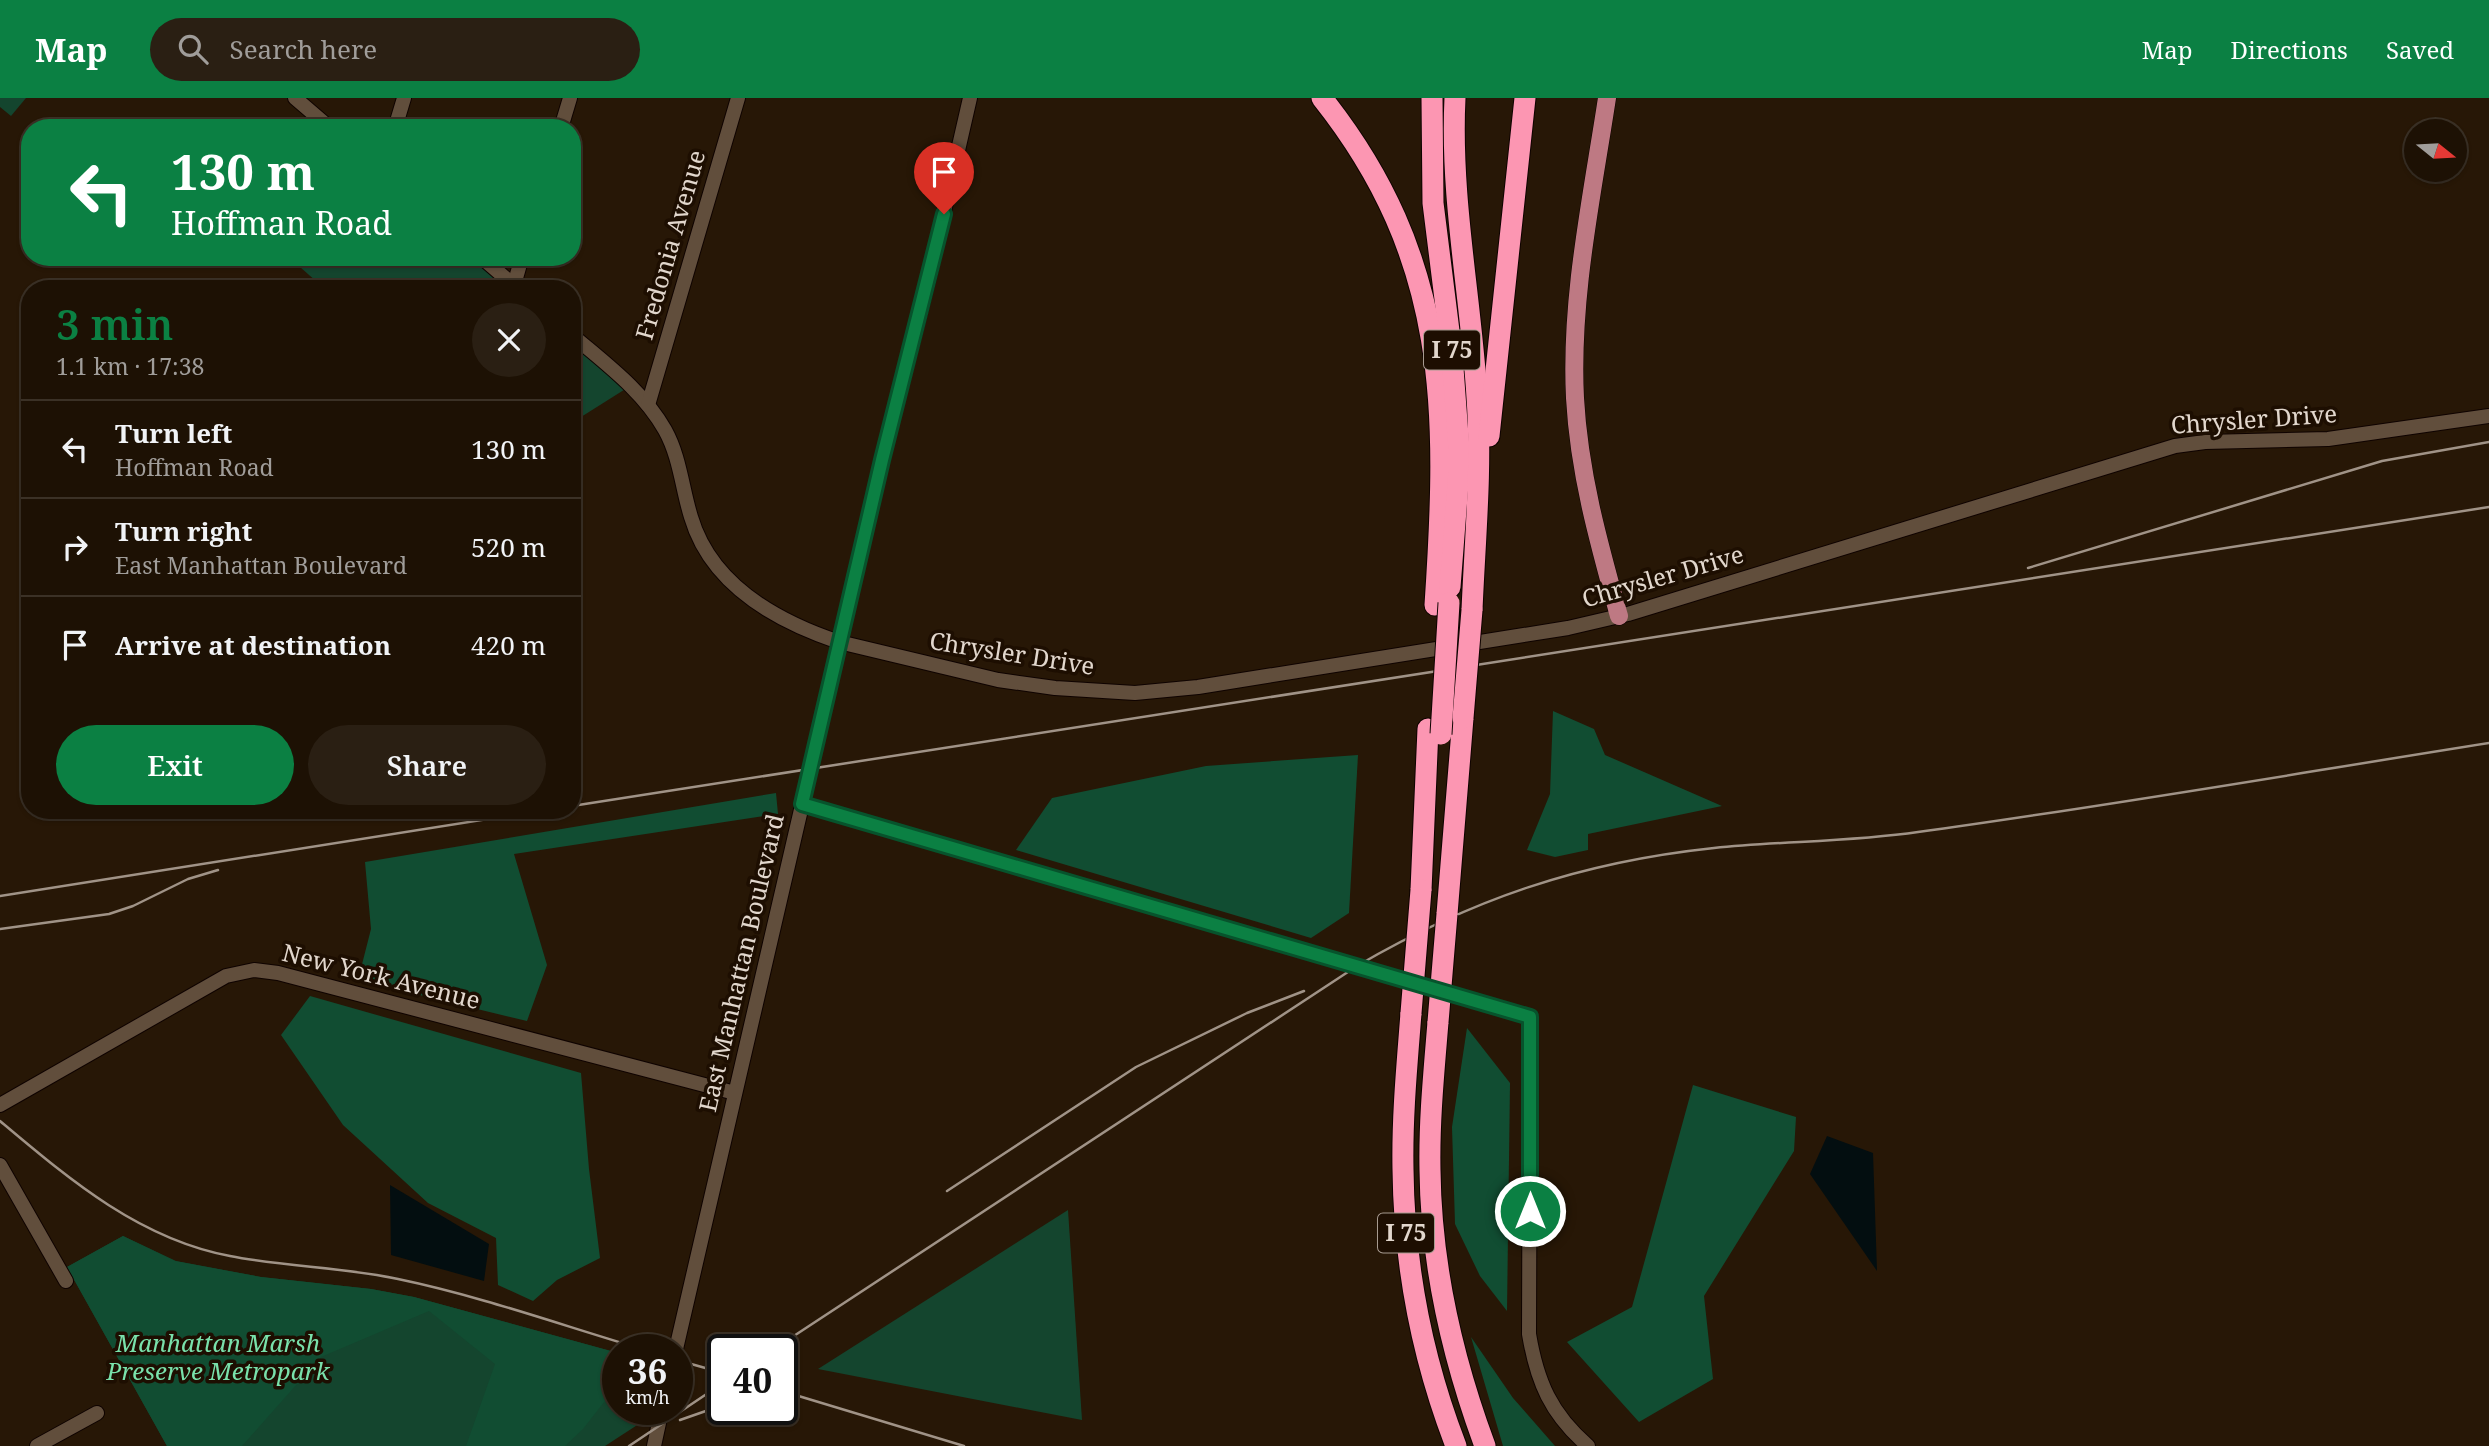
<!DOCTYPE html>
<meta charset="utf-8">
<style>
body{margin:0;font-family:"Noto Serif",serif;background:#2a1f13;color:#f1f3f6;height:100vh;display:flex;flex-direction:column;font-size:26px;white-space:nowrap}
*{box-sizing:border-box;margin:0}
p{font-size:23px;color:#a09d9a}
.icon{flex:none;width:38px;height:38px;fill:none;stroke:currentColor;stroke-width:2;stroke-linecap:round;stroke-linejoin:round}
.map{position:relative;flex:1;overflow:hidden}
.panel{position:absolute;left:21px;top:182px;width:560px;height:539px;display:flex;flex-direction:column;background:#1d1104;border-radius:28px;box-shadow:0 2px 5px #0004,0 0 0 2px #3b3126}
.panel>*{flex:none}
.guide{position:absolute;left:21px;top:21px;width:560px;height:147px;border-radius:28px;box-shadow:0 2px 5px #0004,0 0 0 2px #3b3126;background:#0b8043;color:#fff;overflow:hidden}
.needle{width:46px;rotate:108deg}
.tools{position:absolute;left:2404px;top:21px;display:grid;gap:14px}
.tools a{display:grid;place-items:center;width:63px;height:63px;border-radius:50%;background:#1d1104;box-shadow:0 2px 5px #0004,0 0 0 2px #3b3126;font-size:35px}
.speed{position:absolute;left:602px;top:1236px;display:flex;gap:14px;font-size:35px;font-weight:700;text-align:center}
.speed>*{display:grid;place-content:center;width:91px;height:91px;border-radius:50%;background:#1d1104;box-shadow:0 2px 5px #0004,0 0 0 2px #3b3126;line-height:1}
.speed small{font-size:18px;font-weight:400}
.speed .limit{border:4px solid #111;border-radius:10px;background:#fff;color:#111}
.pin{position:absolute;display:grid;place-items:center;width:60px;height:60px;color:#fff;margin:-72px -30px;border-radius:50% 50% 50% 0;rotate:-45deg;box-shadow:0 0 7px #0007}
.pin .icon{rotate:45deg}
.me{position:absolute;width:77px;margin:-38px;rotate:0deg;stroke-linejoin:round;filter:drop-shadow(0 0 5px #0008)}
.turn{display:flex;align-items:center;gap:24px;height:147px;padding:0 35px;font-size:32px}
.turn .icon{width:91px;height:91px;stroke-width:2.5}
.turn b{display:block;font-size:49px;line-height:60px}
.round{display:grid;place-items:center;flex:none;width:74px;height:74px;border-radius:37px;background:#2a1f13}
.summary{display:flex;align-items:center;justify-content:space-between;height:119px;padding:0 35px}
h1{font-size:42px;font-weight:600;line-height:52px;color:#0b8043}
.button{display:flex;gap:14px;margin-top:auto;padding:14px 35px}
.button a{flex:1;height:80px;border-radius:42px;background:#0b8043;color:#fff;font-size:28px;font-weight:600;line-height:80px;text-align:center}
.button a+a{background:#2a1f13;color:#f1f3f6}
ul{padding:0;list-style:none}
li{display:flex;align-items:center;gap:21px;height:98px;padding:0 35px;border-top:2px solid #3b3126}
li div{flex:1}
li b{display:block;font-size:26px}
li em{font-style:normal}
header{display:flex;align-items:center;gap:42px;box-sizing:border-box;height:98px;padding:0 35px;background:#0b8043;color:#fff}
header strong{font-size:33px}
nav{display:flex;gap:38px;margin-inline-start:auto;font-size:24px}
.search{width:490px;height:63px;background:#2a1f13;display:flex;align-items:center;gap:18px;box-sizing:border-box;padding:0 24px;border-radius:38px;color:#a09d9a;font-size:26px}
.map>svg:first-child{display:block}
.green{fill:#14452e}
.forest{fill:#114d32}
.water{fill:#030e10}
.lines{fill:none;stroke-linecap:round;stroke-linejoin:round}
.minor-casing{stroke:#0f0300;stroke-width:16}
.major-casing{stroke:#0f0300;stroke-width:19}
.highway-casing{stroke:#0f0300;stroke-width:23}
.minor{stroke:#614e3c;stroke-width:14}
.major{stroke:#be7983;stroke-width:18}
.highway{stroke:#fc96b2;stroke-width:21}
.rail{stroke:#a09387;stroke-width:2.5}
.highway-bridge-casing{stroke:#0f0300;stroke-width:23;stroke-linecap:butt}
.highway-bridge{stroke:#fc96b2;stroke-width:21}
.route-casing{stroke:#07532c;stroke-width:18}
.route{stroke:#0b8043;stroke-width:12}
.labels{text-anchor:middle;stroke-width:7;stroke-linejoin:round;paint-order:stroke}
.shield{fill:#1d0e01;stroke:#a79b90;stroke-width:2}
.shield-label{font-size:23px;font-weight:bold;fill:#e2d7cd}
.street-label{font-size:24px;fill:#e2d7cd;stroke:#1d0e01}
.park-label{font-size:24px;font-style:italic;fill:#79e1ab;stroke:#1d0e01}
</style>
<header>
<strong>Map</strong>
<div class="search"><svg class="icon" aria-label="search" viewBox="0 0 24 24"><circle cx="10" cy="10" r="6"/><path d="M15 15l6 6"/></svg>Search here</div>
<nav><a>Map</a><a>Directions</a><a>Saved</a></nav>
</header>
<div class="map">
<svg width="2489" height="1348" viewBox="0 0 2489 1348">
<rect width="100%" height="100%" fill="#271706"/>
<g class="green">
<path d="M0 0H26L11 18 0 9Z"/>
<path d="M308 159H472L510 191H325L300 169Z"/>
<path d="M572 244 627 290 581 319 572 311Z"/>
<path d="M1068 1112 1082 1322 818 1271Z"/>
<path d="M123 1138 176 1163 261 1179 371 1191 414 1199 618 1255V1311H647L645 1322 605 1348H167L67 1169Z"/>
</g>
<g class="forest">
<path d="M1553 613 1594 631 1605 657 1722 708 1588 736V752L1555 759 1527 752 1550 696Z"/>
<path d="M1358 657 1349 815 1311 840 1016 752 1052 700 1206 668Z"/>
<path d="M776 695 778 716 514 756 547 867 527 923 358 882 371 831 365 764Z"/>
<path d="M310 898 581 975 589 1071 600 1160 557 1182 533 1203 498 1187 496 1140 428 1105 343 1027 281 937Z"/>
<path d="M1467 930 1510 985 1507 1213 1480 1178 1455 1126 1452 1029Z"/>
<path d="M1693 987 1796 1019 1794 1053 1704 1198 1713 1281 1639 1324 1567 1244 1632 1209Z"/>
<path d="M123 1138 175 1163 261 1179 371 1191 414 1199 618 1255V1286L583 1331 565 1348H466L495 1266 429 1213 321 1259 242 1348H167L67 1169Z"/>
<path d="M1471 1239 1513 1300 1555 1348H1503Z"/>
</g>
<g class="water">
<path d="M1827 1038 1873 1055 1877 1173 1810 1076Z"/>
<path d="M390 1087 489 1146 484 1183 391 1157Z"/>
</g>
<g class="lines">
<defs>
<g id="minor">
<path d="M295 0 330 30"/>
<path d="M395 30 404 0"/>
<path d="M561 30 570 0"/>
<path d="M481 159 518 191"/>
<path d="M514 187 522 159"/>
<path d="M572 237C606 266 643 293 665 332 680 359 682 390 691 419 711 487 776 523 839 544L998 582 1055 590 1135 595 1198 589 1568 530 1628 516 2175 348 2205 344 2328 341 2489 318"/>
<path d="M648 307 738 0"/>
<path d="M802 706 1530 919 1529 1236C1537 1284 1551 1316 1588 1348"/>
<path d="M0 1007 226 878 254 872 278 875 735 995"/>
<path d="M0 1067 66 1183"/>
<path d="M676 1251 882 362 929 179 970 0"/>
<path d="M37 1348 97 1315"/>
<path d="M654 1348 662 1311"/>
</g>
<path id="major" d="M1607 0C1592 99 1570 200 1575 300 1579 375 1599 446 1619 518"/>
<g id="highway">
<path d="M1322 0C1450 161 1448 313 1435 507"/>
<path d="M1432 0 1433 105 1452 257 1459 351V373L1450 489"/>
<path d="M1455 0C1450 101 1471 199 1477 299 1482 370 1475 441 1472 512"/>
<path d="M1489 338 1525 0"/>
<path d="M1421 792 1428 631"/>
<path d="M1447 816 1463 620"/>
<path d="M1411 915C1407 967 1402 1019 1403 1071 1404 1165 1422 1260 1456 1348"/>
<path d="M1438 924C1434 973 1429 1023 1430 1072 1431 1167 1452 1259 1485 1348"/>
</g>
</defs>
<use href="#minor" class="minor-casing"/>
<use href="#major" class="major-casing"/>
<use href="#highway" class="highway-casing"/>
<use href="#minor" class="minor"/>
<use href="#major" class="major"/>
<use href="#highway" class="highway"/>
<g class="rail">
<path d="M2028 470 2382 363 2489 344"/>
<path d="M572 708 2489 409"/>
<path d="M0 798 545 712"/>
<path d="M0 831 109 816 133 808 188 781 218 772"/>
<path d="M0 1023C69 1081 139 1141 230 1158 285 1169 342 1169 398 1181 480 1198 561 1227 642 1251"/>
<path d="M947 1093 1136 969 1247 915 1304 893"/>
<path d="M774 1251 1357 868C1472 801 1581 764 1714 750 1782 743 1850 744 1918 734 2109 708 2299 675 2489 645"/>
<path d="M677 1262 723 1275"/>
<path d="M782 1293 964 1348"/>
<path d="M680 1322 723 1307"/>
<path d="M629 1348 723 1285"/>
</g>
<defs>
<g id="highway-bridge">
<path d="M1463 620 1472 512"/>
<path d="M1441 636 1449 505"/>
<path d="M1411 915 1421 792"/>
<path d="M1438 924 1447 816"/>
</g>
</defs>
<use href="#highway-bridge" class="highway-bridge-casing"/>
<use href="#highway-bridge" class="highway-bridge"/>
</g>
<g class="lines">
<defs>
<path id="route" d="M944 116 882 362 802 706 1530 919V1113"/>
</defs>
<use href="#route" class="route-casing"/>
<use href="#route" class="route"/>
</g>
<g class="labels">
<g class="shield">
<rect x="1424" y="232.5" width="56" height="39" rx="5"/>
<rect x="1378" y="1115.5" width="56" height="39" rx="5"/>
</g>
<g class="shield-label">
<text x="1452" y="260">I 75</text>
<text x="1406" y="1143">I 75</text>
</g>
<g class="street-label">
<text transform="translate(671 147) rotate(-74)" y="8">Fredonia Avenue</text>
<text transform="translate(2254 322) rotate(-4)" y="8">Chrysler Drive</text>
<text transform="translate(1663 479) rotate(-16)" y="8">Chrysler Drive</text>
<text transform="translate(1012 556) rotate(9)" y="8">Chrysler Drive</text>
<text transform="translate(742 865) rotate(-77)" y="8">East Manhattan Boulevard</text>
<text transform="translate(381 879) rotate(14)" y="8">New York Avenue</text>
</g>
<g class="park-label">
<text x="218" y="1254">Manhattan Marsh<tspan x="218" dy="28">Preserve Metropark</tspan></text>
</g>
</g>
</svg>
<div class="tools">
<a><svg class="needle" viewBox="-14 -14 28 28"><path d="M0-13l5 13h-10z" fill="#e53935"/><path d="M0 13l5-13h-10z" fill="#a09d9a"/></svg></a>
</div>
<div class="speed"><div>36<small>km/h</small></div><div class="limit">40</div></div>
<div class="pin" style="left:944px;top:116px;background:#d93025"><svg class="icon" aria-label="arrive" viewBox="0 0 24 24"><path d="M6 21V4h12l-3 4 3 4H6"/></svg></div>
<svg class="me" style="left:1530px;top:1113px" viewBox="-20 -20 40 40"><circle r="17" fill="#0b8043" stroke="#fff" stroke-width="3"/><path d="M0-11L8 9 0 5-8 9z" fill="#fff"/></svg>
<div class="guide">
<div class="turn"><svg class="icon" aria-label="left" viewBox="0 0 24 24"><path d="M17 20v-9H6M10 6l-5 5 5 5"/></svg><div><b>130 m</b>Hoffman Road</div></div>
</div>
<section class="panel">
<div class="summary"><div><h1>3 min</h1><p>1.1 km · 17:38</p></div><a class="round"><svg class="icon" aria-label="close" viewBox="0 0 24 24"><path d="M6 6l12 12M18 6L6 18"/></svg></a></div>
<ul>
<li><svg class="icon" aria-label="left" viewBox="0 0 24 24"><path d="M17 20v-9H6M10 6l-5 5 5 5"/></svg><div><b>Turn left</b><p>Hoffman Road</p></div><em>130 m</em></li>
<li><svg class="icon" aria-label="right" viewBox="0 0 24 24"><path d="M7 20v-9h11M14 6l5 5-5 5"/></svg><div><b>Turn right</b><p>East Manhattan Boulevard</p></div><em>520 m</em></li>
<li><svg class="icon" aria-label="arrive" viewBox="0 0 24 24"><path d="M6 21V4h12l-3 4 3 4H6"/></svg><div><b>Arrive at destination</b></div><em>420 m</em></li>
</ul>
<div class="button"><a>Exit</a><a>Share</a></div>
</section>
</div>
